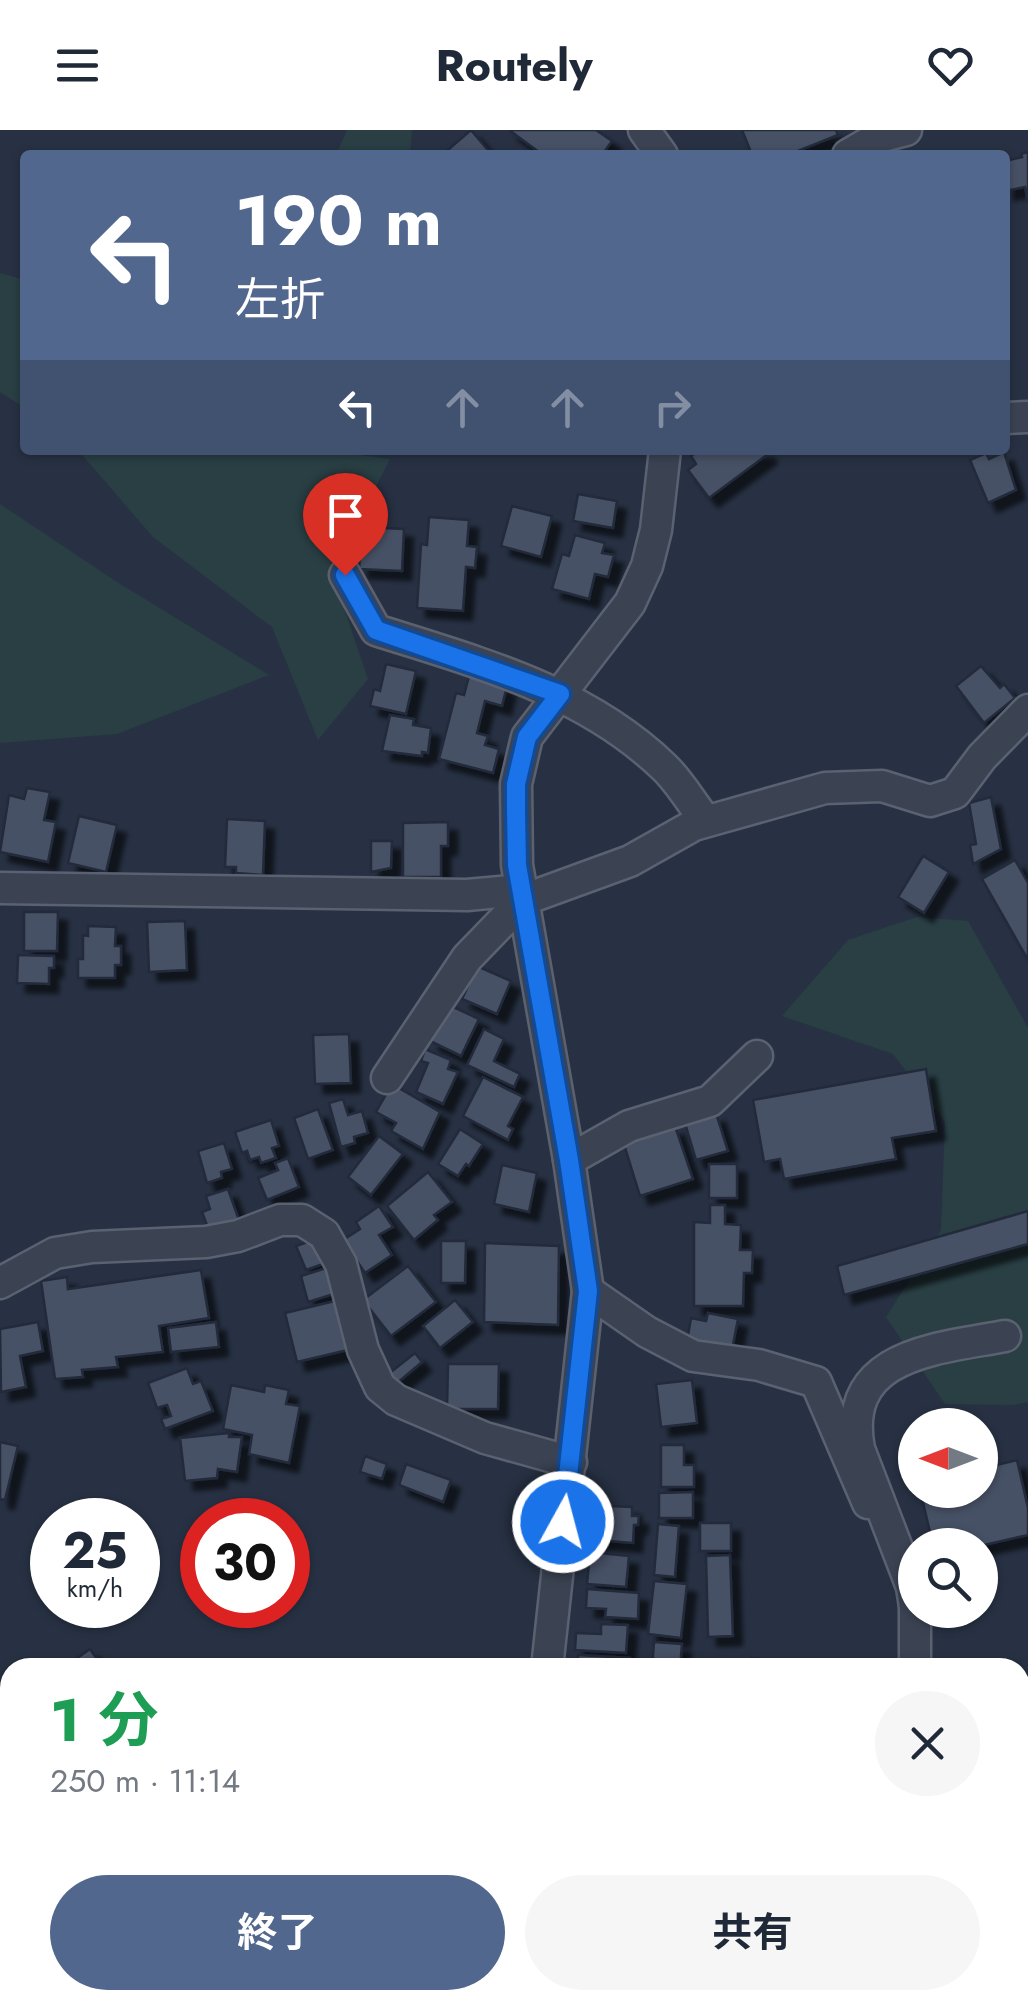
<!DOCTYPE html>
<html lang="ja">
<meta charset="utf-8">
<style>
body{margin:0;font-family:Jost,"Noto Sans JP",sans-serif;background:#f6f6f7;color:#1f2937;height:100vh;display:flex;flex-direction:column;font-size:38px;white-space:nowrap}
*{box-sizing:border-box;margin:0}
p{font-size:32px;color:#747a83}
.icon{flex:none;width:55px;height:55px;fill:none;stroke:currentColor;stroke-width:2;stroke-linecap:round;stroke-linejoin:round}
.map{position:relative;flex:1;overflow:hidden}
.panel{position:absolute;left:0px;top:1528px;width:1030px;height:352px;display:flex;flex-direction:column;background:#fff;border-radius:30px 30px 0 0;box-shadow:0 2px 8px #0004}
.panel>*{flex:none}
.top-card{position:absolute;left:20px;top:20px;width:990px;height:305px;border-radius:10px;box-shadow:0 2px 8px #0004;background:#52678e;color:#fff;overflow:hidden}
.needle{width:65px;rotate:270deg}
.fabs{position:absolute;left:898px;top:1278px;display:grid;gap:20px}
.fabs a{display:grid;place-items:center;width:100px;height:100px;border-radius:50%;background:#fff;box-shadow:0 2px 8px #0004;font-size:50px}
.speed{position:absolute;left:30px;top:1368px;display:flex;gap:20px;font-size:50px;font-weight:700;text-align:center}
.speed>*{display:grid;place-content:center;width:130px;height:130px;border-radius:50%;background:#fff;box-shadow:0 2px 8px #0004;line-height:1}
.speed small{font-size:25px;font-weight:400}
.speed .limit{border:15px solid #d22;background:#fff;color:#111}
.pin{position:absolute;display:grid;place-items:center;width:85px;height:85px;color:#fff;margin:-102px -42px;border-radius:50% 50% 50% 0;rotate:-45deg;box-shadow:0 0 10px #0007}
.pin .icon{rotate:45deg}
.me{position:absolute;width:110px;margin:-55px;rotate:7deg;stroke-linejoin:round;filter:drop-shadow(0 0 8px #0008)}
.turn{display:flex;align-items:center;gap:35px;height:210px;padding:0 50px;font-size:45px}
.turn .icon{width:130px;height:130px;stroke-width:2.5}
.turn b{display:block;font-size:70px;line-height:85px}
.lanes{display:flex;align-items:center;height:95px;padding:0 50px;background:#0003;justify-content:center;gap:50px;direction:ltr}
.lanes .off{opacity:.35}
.round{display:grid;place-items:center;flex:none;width:105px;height:105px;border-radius:52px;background:#f6f6f7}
.summary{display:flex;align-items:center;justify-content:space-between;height:170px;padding:0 50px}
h1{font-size:60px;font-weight:700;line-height:75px;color:#1e9e55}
.action{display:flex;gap:20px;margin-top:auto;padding:20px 50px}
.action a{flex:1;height:115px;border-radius:60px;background:#52678e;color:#fff;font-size:40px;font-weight:700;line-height:115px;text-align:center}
.action a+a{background:#f6f6f7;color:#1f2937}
header{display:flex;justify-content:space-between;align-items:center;height:130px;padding:0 50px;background:#fff;font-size:45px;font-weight:700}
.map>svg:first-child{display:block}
.green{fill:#293f44}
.building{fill:#465165;stroke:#222a3a;stroke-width:2.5;filter:url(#shadow)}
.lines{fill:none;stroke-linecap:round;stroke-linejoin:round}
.minor-casing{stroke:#5a6170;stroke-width:35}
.major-casing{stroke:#454c5c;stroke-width:42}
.minor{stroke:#3b4353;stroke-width:30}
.major{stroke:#596273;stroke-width:38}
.route-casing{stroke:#114b97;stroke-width:25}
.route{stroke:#1a73e8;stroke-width:18}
</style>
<header><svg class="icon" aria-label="menu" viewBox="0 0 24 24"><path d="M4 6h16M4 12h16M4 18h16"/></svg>Routely<svg class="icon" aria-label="heart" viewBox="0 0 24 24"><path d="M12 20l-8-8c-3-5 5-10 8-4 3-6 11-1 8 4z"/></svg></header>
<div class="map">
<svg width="1028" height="1878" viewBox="0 0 1028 1878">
<defs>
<filter id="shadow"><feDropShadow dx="9" dy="9" stdDeviation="2.5" flood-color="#0009"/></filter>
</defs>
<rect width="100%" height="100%" fill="#273143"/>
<g class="green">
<path d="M347 0H412L410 25H336Z"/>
<path d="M0 143 25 150V278L0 262Z"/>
<path d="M78 320H319L390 329 332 443 368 549 318 610 272 497 153 407Z"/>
<path d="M0 374 117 452 269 545 117 604 0 613Z"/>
<path d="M917 787 968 791 1028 898V1272L1013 1275 945 1274 886 1187 941 1100 945 992 893 924 782 886 848 810Z"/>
</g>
<g class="building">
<path d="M471 0 492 25H442Z"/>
<path d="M509 0H596L612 11 602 25H543Z"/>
<path d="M742 0H836L838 5 788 25H752Z"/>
<path d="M1028 22V73L1025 57 1005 61V31L1022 27 1021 24Z"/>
<path d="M699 320H765L768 324 709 368 688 340 696 334 691 326Z"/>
<path d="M1004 322 1016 360 988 373 970 330 986 323 989 329Z"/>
<path d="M578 364 617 371 613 398 573 391Z"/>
<path d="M512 376 552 386 541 427 501 416Z"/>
<path d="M429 387 469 390 467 416 477 417 475 438 466 437 463 481 417 478 421 414 427 415Z"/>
<path d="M362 397 404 399 402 441 359 439Z"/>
<path d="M575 405 605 413 602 423 614 425 608 447 595 444 589 469 552 459 562 424 569 426Z"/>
<path d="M386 534 416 541 406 584 370 576 374 559 380 561Z"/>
<path d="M981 536 1000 558 1004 554 1015 568 984 593 956 556Z"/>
<path d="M469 546 507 556 502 576 485 571 477 603 488 606 485 615 499 619 493 643 439 629 456 563 464 565Z"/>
<path d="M390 585 414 589 413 595 431 598 428 623 422 622V626L382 621Z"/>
<path d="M27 658 50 662 44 690 56 692 48 732 0 722 9 665 24 669Z"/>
<path d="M991 667 1001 719 973 734 970 715 976 714 969 673Z"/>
<path d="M79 686 117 695 106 742 68 733Z"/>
<path d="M227 689 265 691 263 745 236 743V737H225Z"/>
<path d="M448 692V716H441V747H403V693Z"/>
<path d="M371 711H392L391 738 371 742Z"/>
<path d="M923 726 949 742 924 783 898 767Z"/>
<path d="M1015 730 1028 753V830L982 749Z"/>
<path d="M24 782H58L57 821H24Z"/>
<path d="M185 791 187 840 149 842 147 792Z"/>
<path d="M88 796 116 797 115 816H121V835H115V848H78V829H83V805L88 806Z"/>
<path d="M18 825 54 826V838H49V854L17 853Z"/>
<path d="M477 836 511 851 497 884 462 869Z"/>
<path d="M447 874 479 889 461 926 430 911Z"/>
<path d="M484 899 504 909 494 931 520 944 514 957 467 935Z"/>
<path d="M349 904 351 953 315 954 313 905Z"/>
<path d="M425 919 451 930 448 939 458 942 443 974 416 962 428 933 421 931Z"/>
<path d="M926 939 936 1001 892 1008 896 1029 784 1049 780 1029 764 1032 753 970Z"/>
<path d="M483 947 523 967 508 996 513 999 508 1010 463 986Z"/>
<path d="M392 954 440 982 423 1019 391 1001 396 993 376 982Z"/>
<path d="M343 969 348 985 362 981 368 1003 354 1007 355 1013 341 1017 329 973Z"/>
<path d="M318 979 333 1020 308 1029 294 988Z"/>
<path d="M716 983 728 1021 696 1030 685 993Z"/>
<path d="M271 990 279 1016 272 1018 276 1028 261 1033 259 1027 250 1030 247 1021 242 1023 235 1002Z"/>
<path d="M675 996 693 1049 640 1066 623 1011Z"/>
<path d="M460 999 483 1014 469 1036 466 1034 458 1046 438 1034Z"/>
<path d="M379 1006 403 1024 371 1065 348 1047Z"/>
<path d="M224 1013 232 1039 221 1042 222 1048 207 1053 198 1021Z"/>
<path d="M288 1028 299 1057 267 1070 258 1048 278 1040 275 1033Z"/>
<rect x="709" y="1034" width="28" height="34"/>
<path d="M502 1035 537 1043 529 1082 494 1074Z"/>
<path d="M428 1042 452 1072 434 1085 438 1090 414 1110 387 1076Z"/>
<path d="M228 1059 240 1093 208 1098 202 1082 210 1079 206 1066Z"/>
<path d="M710 1075H725V1094L741 1095 740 1120H753L752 1143H744L743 1176H694V1092L710 1093Z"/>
<path d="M379 1076 393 1097 379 1105 392 1125 365 1143 343 1110 360 1099 356 1092Z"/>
<path d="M1028 1081V1114L844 1165 837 1136Z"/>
<path d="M316 1109 326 1133 306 1140 296 1116Z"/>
<path d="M441 1111H466L465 1153H441Z"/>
<path d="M485 1113 559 1116 558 1195 484 1192Z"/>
<path d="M408 1136 436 1172 391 1206 363 1170Z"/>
<path d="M326 1138 334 1164 308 1172 301 1146Z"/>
<path d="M201 1140 209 1188 159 1196 163 1222 116 1227 118 1237 82 1240 83 1247 55 1249 41 1151 67 1147 68 1159Z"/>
<path d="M339 1170 352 1219 297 1232 285 1183Z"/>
<path d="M455 1170 473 1192 440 1218 423 1196Z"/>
<path d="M708 1183 738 1189 732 1220 687 1211 691 1188 706 1191Z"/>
<path d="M38 1192 43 1221 20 1226 26 1257 1 1262 0 1199Z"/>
<path d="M216 1192 219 1217 171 1222 168 1198Z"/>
<path d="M415 1223 422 1232 390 1259 382 1249Z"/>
<path d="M448 1234H499L498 1279H447Z"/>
<path d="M187 1238 193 1254 201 1251 213 1281 165 1299 161 1289 171 1286 167 1275 157 1278 148 1253Z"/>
<path d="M692 1250 697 1293 661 1297 656 1254Z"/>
<path d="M231 1255 264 1262 265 1255 289 1260 286 1274 300 1276 289 1333 249 1324 252 1305 223 1299Z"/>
<path d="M229 1303V1307H242L237 1342 218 1339 217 1348 185 1351 180 1308Z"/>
<path d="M0 1312 18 1316 5 1370 0 1369Z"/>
<path d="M661 1315H684V1335H694V1357H661Z"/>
<path d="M365 1326 387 1334 382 1349 360 1342Z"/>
<path d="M1017 1330 1028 1378V1405L980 1416 933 1415 920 1360H980V1339Z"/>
<path d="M406 1334 451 1350 443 1372 399 1355Z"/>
<path d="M693 1362V1388H659V1363Z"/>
<path d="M610 1376 632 1377V1386H639L638 1395H634L633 1413 583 1409 584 1400 590 1401 591 1389 609 1391Z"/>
<rect x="700" y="1393" width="31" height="28"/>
<path d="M658 1394 679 1396 675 1447 654 1445Z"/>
<path d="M590 1422 629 1426 626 1457 587 1454Z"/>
<path d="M730 1425 733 1506 708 1507 706 1426Z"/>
<path d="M654 1451 687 1454 681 1508 648 1504Z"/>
<path d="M587 1459 639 1463 638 1489 605 1487 606 1479 586 1478Z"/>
<path d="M601 1494 628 1495 626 1523 575 1520 576 1503 601 1504Z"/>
<path d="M654 1512 682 1514 680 1538H652Z"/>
<path d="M90 1519 103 1538H63Z"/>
<path d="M578 1525 630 1528 629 1538H577Z"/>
<path d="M752 1528 789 1532V1538H751Z"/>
<rect x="707" y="1531" width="28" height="7"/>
<path d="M1020 1730 1028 1732V1792L1020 1790Z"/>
<path d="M10 1772V1870H91L90 1878H0V1776Z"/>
<path d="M1020 1861 1028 1863V1878H996L998 1870H1020Z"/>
<path d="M194 1870H299L302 1878H196Z"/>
</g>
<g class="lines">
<defs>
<g id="minor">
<path d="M644 0 662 25"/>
<path d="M848 25 879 7 906 0"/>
<path d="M1005 288 1028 287"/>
<path d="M345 445 376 500C479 533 584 560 664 637 680 652 692 674 706 691"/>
<path d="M0 758 467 765 521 760"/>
<path d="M387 948 467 828 523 770 630 731 694 695 825 658 882 656 930 671 955 663 982 627 1028 580"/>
<path d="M569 1030 629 996 710 971 757 926"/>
<path d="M0 1153 55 1123 92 1117 206 1112 238 1106 280 1090H302L324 1104 341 1134 363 1220 380 1257 396 1270 485 1308 571 1332"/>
<path d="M588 1161 647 1202 693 1226 759 1235 816 1252 868 1373 878 1369"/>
<path d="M915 1477 912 1457 859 1319C841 1223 937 1219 1005 1206"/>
<path d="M547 1538 588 1161 569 1030 517 735 516 654 527 607 630 473 647 436 656 400 665 320"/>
<path d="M915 1538V1480"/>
<path d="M147 1878 148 1870"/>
<path d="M845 1878 847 1870"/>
</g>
<g id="major">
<path d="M1020 1667 1028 1669"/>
<path d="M0 1750 10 1747"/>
</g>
</defs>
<use href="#minor" class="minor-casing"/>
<use href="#major" class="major-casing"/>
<use href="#minor" class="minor"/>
<use href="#major" class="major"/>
</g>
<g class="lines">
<defs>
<path id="route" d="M345 445 376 500 560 564 527 607 516 654V681L517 735 569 1030 588 1161 563 1392"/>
</defs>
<use href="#route" class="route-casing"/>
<use href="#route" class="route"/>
</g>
</svg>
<div class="fabs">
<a><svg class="needle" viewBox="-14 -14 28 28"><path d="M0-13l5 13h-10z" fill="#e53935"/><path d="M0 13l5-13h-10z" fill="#747a83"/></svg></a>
<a><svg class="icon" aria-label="search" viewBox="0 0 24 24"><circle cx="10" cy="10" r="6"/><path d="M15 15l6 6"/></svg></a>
</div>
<div class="speed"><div>25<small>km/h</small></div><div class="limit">30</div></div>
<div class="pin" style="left:345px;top:445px;background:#d93025"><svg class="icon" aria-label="arrive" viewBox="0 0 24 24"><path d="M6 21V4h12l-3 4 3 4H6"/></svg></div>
<svg class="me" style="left:563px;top:1392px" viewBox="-20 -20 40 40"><circle r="17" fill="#1a73e8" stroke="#fff" stroke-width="3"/><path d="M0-11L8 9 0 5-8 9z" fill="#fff"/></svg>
<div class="top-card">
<div class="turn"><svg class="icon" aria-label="left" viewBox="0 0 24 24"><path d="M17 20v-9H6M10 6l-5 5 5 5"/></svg><div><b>190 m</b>左折</div></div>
<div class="lanes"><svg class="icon" aria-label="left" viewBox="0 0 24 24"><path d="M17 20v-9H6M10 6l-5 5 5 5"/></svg><svg class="icon off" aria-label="ahead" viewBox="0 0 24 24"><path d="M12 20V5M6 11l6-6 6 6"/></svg><svg class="icon off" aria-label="ahead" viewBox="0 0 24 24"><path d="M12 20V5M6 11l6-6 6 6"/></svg><svg class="icon off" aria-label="right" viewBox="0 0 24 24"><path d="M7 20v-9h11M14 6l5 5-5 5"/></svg></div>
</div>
<section class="panel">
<div class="summary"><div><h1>1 分</h1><p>250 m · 11:14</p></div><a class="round"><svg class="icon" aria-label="close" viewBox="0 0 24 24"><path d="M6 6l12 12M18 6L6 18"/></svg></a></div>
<div class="action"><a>終了</a><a>共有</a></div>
</section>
</div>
